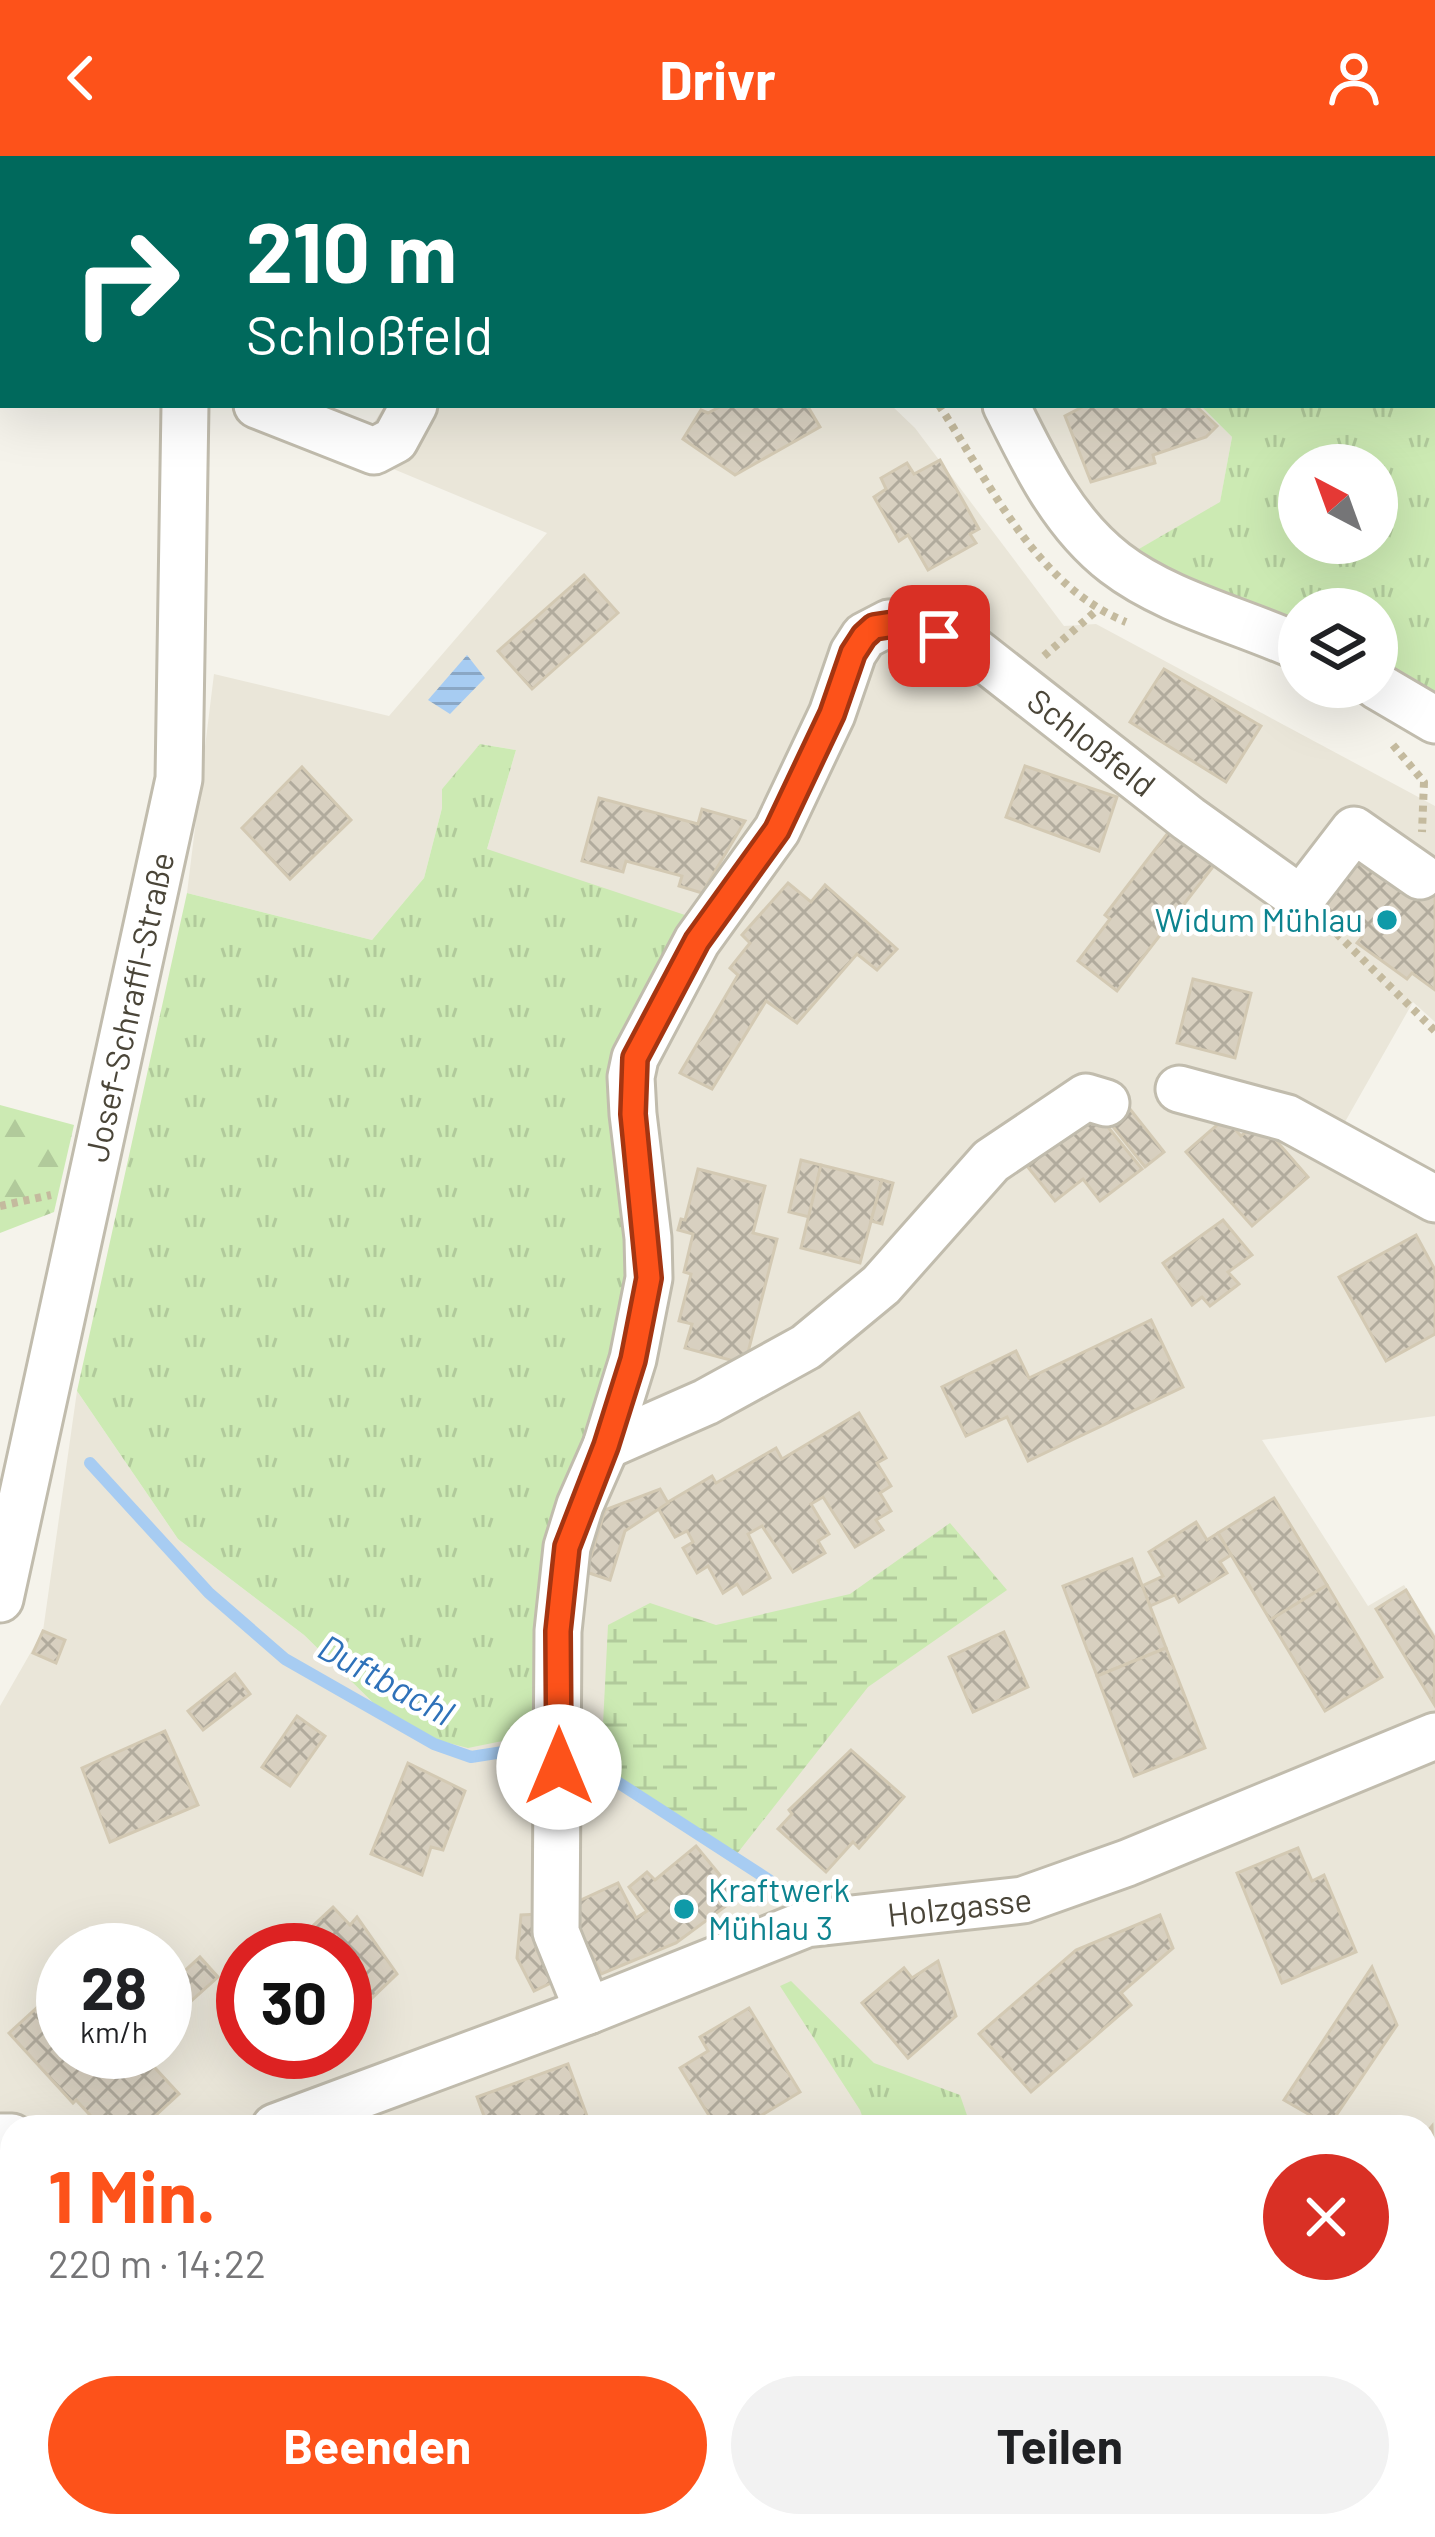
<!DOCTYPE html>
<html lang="de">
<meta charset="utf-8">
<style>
body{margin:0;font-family:Barlow,sans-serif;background:#f2f2f2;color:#202124;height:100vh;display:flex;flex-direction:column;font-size:45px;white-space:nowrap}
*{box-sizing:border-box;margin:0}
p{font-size:39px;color:#757577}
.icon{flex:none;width:66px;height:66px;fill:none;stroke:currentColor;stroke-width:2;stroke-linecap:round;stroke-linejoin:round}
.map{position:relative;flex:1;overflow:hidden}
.details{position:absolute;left:0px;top:1959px;width:1437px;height:423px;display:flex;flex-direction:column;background:#fff;border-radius:36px 36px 0 0;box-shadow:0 12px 48px #0002}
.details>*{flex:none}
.guide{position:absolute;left:0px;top:0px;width:1437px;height:252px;box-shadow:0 12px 48px #0002;background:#00695c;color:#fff;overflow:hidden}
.needle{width:78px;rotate:319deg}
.fabs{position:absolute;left:1278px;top:288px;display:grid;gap:24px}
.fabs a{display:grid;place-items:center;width:120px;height:120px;border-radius:50%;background:#fff;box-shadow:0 12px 48px #0002;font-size:60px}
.speed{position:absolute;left:36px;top:1767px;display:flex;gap:24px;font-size:60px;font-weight:700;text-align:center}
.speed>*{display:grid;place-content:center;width:156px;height:156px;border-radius:50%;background:#fff;box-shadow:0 12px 48px #0002;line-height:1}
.speed small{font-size:30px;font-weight:400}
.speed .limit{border:18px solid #d22;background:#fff;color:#111}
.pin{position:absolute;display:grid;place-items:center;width:102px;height:102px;color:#fff;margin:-51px;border-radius:24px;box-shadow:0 6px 18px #0006}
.me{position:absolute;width:132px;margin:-66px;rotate:0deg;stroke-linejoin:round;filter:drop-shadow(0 0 9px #0008)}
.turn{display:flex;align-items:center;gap:42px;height:252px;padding:0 48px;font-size:54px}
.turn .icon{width:156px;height:156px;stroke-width:2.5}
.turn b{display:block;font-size:84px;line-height:102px}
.round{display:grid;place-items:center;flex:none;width:126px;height:126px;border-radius:63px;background:#f2f2f2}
.head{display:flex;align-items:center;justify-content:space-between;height:204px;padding:0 48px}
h1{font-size:72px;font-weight:700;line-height:90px;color:#fd521a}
.cta{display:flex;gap:24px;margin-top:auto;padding:24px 48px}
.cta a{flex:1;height:138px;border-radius:72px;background:#fd521a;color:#fff;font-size:48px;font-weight:700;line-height:138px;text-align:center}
.cta a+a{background:#f2f2f2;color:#202124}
header{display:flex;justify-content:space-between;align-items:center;height:156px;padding:0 48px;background:#fd521a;color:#fff;font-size:54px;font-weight:700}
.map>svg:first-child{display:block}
.residential{fill:#eae6d9;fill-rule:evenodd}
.grass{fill:url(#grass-tufts);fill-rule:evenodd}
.forest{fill:url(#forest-firs)}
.wetland{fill:url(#wetland-marsh)}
.water{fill:url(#water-rules)}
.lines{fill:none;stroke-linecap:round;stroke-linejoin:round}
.stream{stroke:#a7ccf2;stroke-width:12}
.building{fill:url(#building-cross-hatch);stroke:#d3c9b3;stroke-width:3}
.minor-casing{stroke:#c1bcad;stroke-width:51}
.path{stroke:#c4ba9e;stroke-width:8;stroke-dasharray:6 6;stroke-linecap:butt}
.minor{stroke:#fff;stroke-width:45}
.route-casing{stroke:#a43511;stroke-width:30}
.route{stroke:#fd521a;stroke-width:21}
.culture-dot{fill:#0f9aa8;stroke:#fff;stroke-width:4.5}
.labels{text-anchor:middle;stroke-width:9;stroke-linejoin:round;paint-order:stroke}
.street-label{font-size:33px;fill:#4a4538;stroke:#fff}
.culture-label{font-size:33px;fill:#0d838f;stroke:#fff;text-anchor:end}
.water-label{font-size:36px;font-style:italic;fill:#2e71b9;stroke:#fff}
</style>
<header><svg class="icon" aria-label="back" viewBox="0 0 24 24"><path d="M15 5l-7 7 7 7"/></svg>Drivr<svg class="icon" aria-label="person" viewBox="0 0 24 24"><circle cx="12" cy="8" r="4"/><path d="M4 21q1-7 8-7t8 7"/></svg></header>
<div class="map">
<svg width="1435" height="2381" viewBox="0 0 1435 2381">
<defs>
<pattern id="grass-tufts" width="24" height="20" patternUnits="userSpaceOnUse" patternTransform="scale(3)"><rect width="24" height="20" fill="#cceab3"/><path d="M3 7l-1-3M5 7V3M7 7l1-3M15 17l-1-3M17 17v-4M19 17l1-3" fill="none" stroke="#b1ca9b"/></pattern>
<pattern id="forest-firs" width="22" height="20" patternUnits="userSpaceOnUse" patternTransform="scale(3)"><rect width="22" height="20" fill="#cceab3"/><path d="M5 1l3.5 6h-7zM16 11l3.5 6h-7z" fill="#b1ca9b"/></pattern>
<pattern id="wetland-marsh" width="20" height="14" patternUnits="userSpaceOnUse" patternTransform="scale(3)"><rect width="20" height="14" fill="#cceab3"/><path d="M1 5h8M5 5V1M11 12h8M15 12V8" fill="none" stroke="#b1ca9b"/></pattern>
<pattern id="water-rules" width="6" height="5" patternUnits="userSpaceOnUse" patternTransform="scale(3)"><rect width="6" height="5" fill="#a7ccf2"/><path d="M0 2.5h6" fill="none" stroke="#8aa7c5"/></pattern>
<pattern id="building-cross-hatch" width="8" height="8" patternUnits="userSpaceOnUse" patternTransform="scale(3)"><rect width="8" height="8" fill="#d8d0c0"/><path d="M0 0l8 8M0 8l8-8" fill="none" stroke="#b1ab9d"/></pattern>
</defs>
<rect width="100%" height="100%" fill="#f5f3eb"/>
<g class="residential">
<path d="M385 249H891L915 272 1064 470 1096 468 1435 650V866L1413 846 1333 987 1435 1049V1260L1262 1284 1368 1450 1404 1429 1435 1478V2381H0V1550L43 1475 77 1235 178 1383 304 1479 402 1575 487 693 516 594 481 588 442 633V652L424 722 372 784 187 737 214 518 389 560 547 377 355 297ZM63 1794H165V1896H63ZM243 1794H345V1896H243ZM12 1971H1425V2370H12Z"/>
<path d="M1021 249H1200L1232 281 1220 347 1125 401 1063 329Z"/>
</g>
<g class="grass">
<path d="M1435 33V546L1377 519V453H1299V482L1125 401 1220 346 1232 281 1200 249H1434ZM1299 309H1377V387H1299Z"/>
<path d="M480 588 516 594 487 693 697 763 632 881 638 1102 551 1575 468 1592 402 1575 304 1479 178 1383 77 1235 187 737 372 784 424 722 442 652V633Z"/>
<path d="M791 1825 874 1907 960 1939 971 1971H866L860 1954 780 1830Z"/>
<path d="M606 2370H1152L1162 2381H612Z"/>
</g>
<path class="forest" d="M0 949 74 969 54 1056 0 1077Z"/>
<path class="wetland" d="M950 1367 1007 1434 868 1531 736 1699 601 1608 608 1469 650 1447 716 1469 850 1438Z"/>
<path class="water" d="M467 499 485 522 450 558 428 544Z"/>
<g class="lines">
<path class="stream" d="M90 1307 209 1437 285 1503 434 1588 471 1601 541 1590 588 1607 769 1724"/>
</g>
<g class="building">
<path d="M723 249H807L820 271 735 319 683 283 701 254 708 257Z"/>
<path d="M1086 249H1195L1217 270 1206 281 1153 299 1155 307 1091 326 1065 260Z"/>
<path d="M940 304 979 373 970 378 976 387 928 414 908 379 899 385 874 341 886 333 881 322 907 307 914 318Z"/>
<path d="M584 419 618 457 532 533 498 495Z"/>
<path d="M1164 513 1261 570 1226 626 1130 566Z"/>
<path d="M1025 610 1117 641 1099 695 1006 661Z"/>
<path d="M302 611 351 664 290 723 242 672Z"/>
<path d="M599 642 698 668 702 653 745 665 702 737 679 730 682 720 626 705 623 716 582 705Z"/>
<path d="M1177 665 1222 699 1117 835 1078 805 1110 763 1105 759Z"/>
<path d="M1357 690 1435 723V834L1412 817 1407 823 1357 787 1362 781 1316 747Z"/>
<path d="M788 727 811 746 825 729 897 793 877 814 857 798 797 867 766 845 712 933 680 917 738 819 730 812 750 787 742 779Z"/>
<path d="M1193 823 1251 837 1235 902 1177 887Z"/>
<path d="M1118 938 1164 996 1145 1011 1099 953Z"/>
<path d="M1095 955 1142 1013 1100 1045 1083 1023 1055 1045 1027 1010Z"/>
<path d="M1225 962 1241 980 1259 965 1308 1021 1252 1070 1186 996Z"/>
<path d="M801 1004 821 1009 809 1061 789 1056Z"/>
<path d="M821 1009 882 1024 860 1107 801 1092Z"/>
<path d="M698 1013 765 1030 753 1077 777 1083 745 1208 685 1192 692 1168 679 1165 691 1118 684 1116 693 1078 678 1074 681 1063 685 1064Z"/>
<path d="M882 1024 893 1027 882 1068 871 1065Z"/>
<path d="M1223 1064 1252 1099 1228 1116 1239 1128 1210 1150 1202 1141 1192 1149 1163 1107Z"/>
<path d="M1416 1079 1435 1114V1178L1386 1205 1339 1121Z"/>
<path d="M1151 1164 1183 1231 1028 1305 1007 1261 966 1280 942 1231 1016 1195 1029 1222Z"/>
<path d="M859 1257 886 1302 877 1307 891 1330 880 1337 891 1355 876 1364 883 1374 855 1391 823 1341 811 1348 829 1378 818 1385 825 1397 793 1416 762 1370 748 1378 770 1422 743 1438 737 1428 723 1437 708 1410 697 1417 683 1392 693 1386 687 1375 675 1381 658 1352 712 1320 716 1327 776 1292 782 1303Z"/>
<path d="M660 1333 668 1347 625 1375 610 1424 586 1416 605 1354Z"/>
<path d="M1274 1342 1327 1429 1270 1464 1218 1377Z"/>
<path d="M1196 1366 1207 1384 1218 1377 1231 1399 1220 1406 1227 1417 1179 1446 1175 1439 1150 1450 1142 1430 1163 1420 1149 1396Z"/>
<path d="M1132 1403 1166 1492 1097 1520 1063 1430Z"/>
<path d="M1327 1429 1382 1521 1325 1555 1270 1464Z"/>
<path d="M1406 1434 1435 1483 1434 1548 1376 1453Z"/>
<path d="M43 1475 65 1484 56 1507 33 1497Z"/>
<path d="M1004 1476 1028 1531 973 1556 949 1501Z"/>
<path d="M1166 1492 1205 1592 1134 1620 1097 1520Z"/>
<path d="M235 1518 250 1538 203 1574 188 1555Z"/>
<path d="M297 1560 325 1580 290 1630 262 1611Z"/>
<path d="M165 1575 198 1649 110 1686 82 1612Z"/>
<path d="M851 1594 904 1641 859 1692 853 1686 826 1716 778 1673 792 1658 789 1654Z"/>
<path d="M408 1607 465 1635 443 1694 431 1691 422 1719 371 1698Z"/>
<path d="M696 1690 738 1741 676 1787 601 1818 568 1750 618 1727 636 1762 647 1755 629 1731 647 1716 655 1724Z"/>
<path d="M1298 1692 1312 1725 1324 1719 1356 1796 1282 1827 1237 1717Z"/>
<path d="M333 1751 350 1769 357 1761 397 1818 345 1868V1794H287Z"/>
<path d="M539 1758 536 1793 553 1826 534 1835 517 1802 521 1759Z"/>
<path d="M1160 1759 1173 1792 1121 1837 1131 1849 1031 1936 979 1878 1076 1794Z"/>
<path d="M86 1774 104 1794H63V1810L55 1801Z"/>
<path d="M200 1801 218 1821 169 1865 175 1872 165 1881V1833Z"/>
<path d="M938 1805 956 1860 908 1902 862 1847 904 1812 912 1822Z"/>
<path d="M1372 1811 1397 1869 1329 1970 1284 1944Z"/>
<path d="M63 1828V1896H149L144 1900 179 1938 143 1971H101L76 1944 73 1947 9 1877Z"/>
<path d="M749 1852 800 1936 742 1971H716L680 1912 708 1895 700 1881Z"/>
<path d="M568 1908 591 1971H488L477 1941Z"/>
<path d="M1432 1970 1435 2060 1430 2065 1425 2060V1978Z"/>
<path d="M12 2000V2059L0 2047V2005L3 2008Z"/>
<path d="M0 2103 12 2113V2146L0 2160Z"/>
<path d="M1425 2125 1435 2127 1432 2229 1425 2224Z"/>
<path d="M12 2270V2363L0 2354V2286Z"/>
</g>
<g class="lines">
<defs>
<g id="minor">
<path d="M178 0V3"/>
<path d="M760 0 765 3"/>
<path d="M849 3 850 0"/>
<path d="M257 249 374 295 395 284 414 249"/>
<path d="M1006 249C1034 306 1063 367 1115 407 1167 447 1240 464 1299 491"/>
<path d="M1377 530 1435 564"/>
<path d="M1179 933 1287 962 1435 1043"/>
<path d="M606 1290 706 1246 806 1191 881 1129 991 1005 1086 941 1106 947"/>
<path id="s1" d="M0 1443 179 623 185 249"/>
<path id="s2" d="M588 1855 556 1776 558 1475 567 1391 580 1349 606 1290 633 1203 649 1122 648 1082 633 958 631 921 635 902 697 785 777 674 832 558 853 497 864 480 889 467 907 466 972 493 1189 663 1301 743 1354 674 1420 720"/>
<path id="s3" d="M275 1971 588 1855 806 1768 1023 1744 1127 1707 1435 1580"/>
<path d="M0 1981H12"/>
<path d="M0 2185 12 2174"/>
</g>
</defs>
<use href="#minor" class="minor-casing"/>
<g class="path">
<path d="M612 0 619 3"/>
<path d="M939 249C990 327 1035 429 1126 466"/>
<path d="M1044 500 1096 455"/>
<path d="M1306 531 1338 541"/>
<path d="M1393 589 1424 626 1422 676"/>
<path d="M1328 769 1435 875"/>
<path d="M0 1050 51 1039"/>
<path d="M1425 2108 1435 2111"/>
<path d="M1425 2296 1435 2283"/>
<path d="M1363 2381 1371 2370"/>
</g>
<use href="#minor" class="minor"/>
</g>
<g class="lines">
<defs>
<path id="route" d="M559 1611 558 1475 567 1391 606 1290 633 1204 649 1122 633 958 635 902 697 785 777 674 832 558 853 497 864 480 874 471 907 466 939 480"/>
</defs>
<use href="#route" class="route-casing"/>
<use href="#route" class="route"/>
</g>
<g class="culture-dot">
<circle cx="1387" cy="764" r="12"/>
<circle cx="684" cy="1753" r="12"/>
</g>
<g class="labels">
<g class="street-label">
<text dy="12" stroke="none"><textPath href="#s2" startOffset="1725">Schloßfeld</textPath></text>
<text dy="12" stroke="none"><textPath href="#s1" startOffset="606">Josef-Schraffl-Straße</textPath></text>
<text dy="12" stroke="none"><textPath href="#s3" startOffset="723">Holzgasse</textPath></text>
</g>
<g class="culture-label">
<text x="1363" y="776">Widum Mühlau</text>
<text x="708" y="1746" text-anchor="start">Kraftwerk<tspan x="708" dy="38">Mühlau 3</tspan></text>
</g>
<g class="water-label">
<text transform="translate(386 1524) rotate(29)" y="13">Duftbachl</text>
</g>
</g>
</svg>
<div class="fabs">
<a><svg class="needle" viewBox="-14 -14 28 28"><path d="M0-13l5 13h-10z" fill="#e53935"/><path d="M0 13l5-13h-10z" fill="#757577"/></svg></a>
<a><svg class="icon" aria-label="layers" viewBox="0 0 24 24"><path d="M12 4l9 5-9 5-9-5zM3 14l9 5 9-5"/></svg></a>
</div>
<div class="speed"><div>28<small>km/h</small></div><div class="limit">30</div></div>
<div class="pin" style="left:939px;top:480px;background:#d93025"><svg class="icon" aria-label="arrive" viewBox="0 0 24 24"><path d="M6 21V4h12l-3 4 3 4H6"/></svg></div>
<svg class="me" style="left:559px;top:1611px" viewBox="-20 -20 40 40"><circle r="19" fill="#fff"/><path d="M0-13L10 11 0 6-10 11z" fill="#fd521a"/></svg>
<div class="guide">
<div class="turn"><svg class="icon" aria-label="right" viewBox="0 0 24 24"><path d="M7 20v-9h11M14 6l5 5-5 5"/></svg><div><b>210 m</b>Schloßfeld</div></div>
</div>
<section class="details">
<div class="head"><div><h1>1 Min.</h1><p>220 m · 14:22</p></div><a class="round" style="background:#d93025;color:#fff"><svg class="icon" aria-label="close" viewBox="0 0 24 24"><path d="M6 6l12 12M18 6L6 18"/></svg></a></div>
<div class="cta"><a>Beenden</a><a>Teilen</a></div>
</section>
</div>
